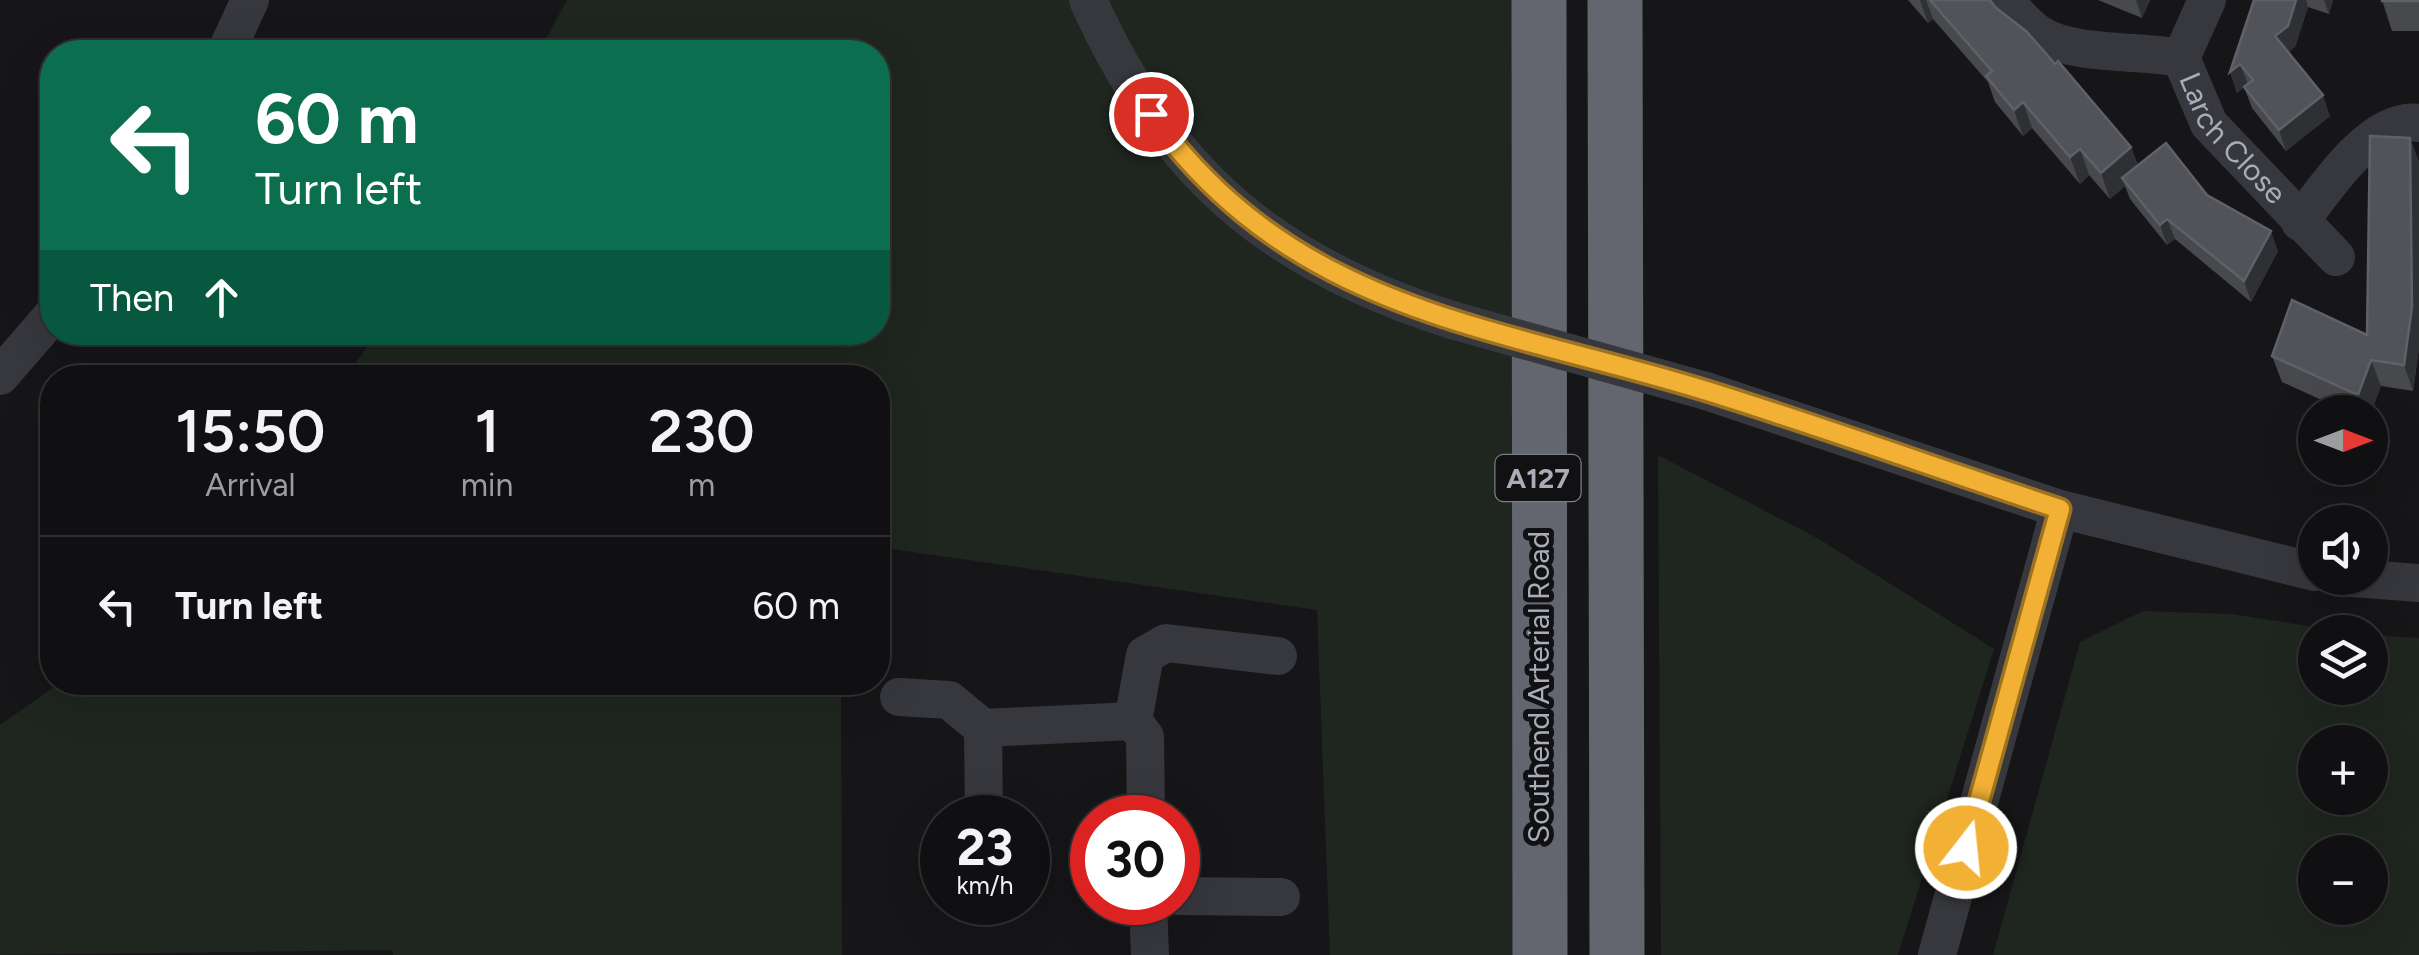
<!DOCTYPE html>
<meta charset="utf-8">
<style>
body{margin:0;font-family:Figtree,sans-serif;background:#19191b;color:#f1f3f6;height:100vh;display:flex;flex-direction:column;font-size:38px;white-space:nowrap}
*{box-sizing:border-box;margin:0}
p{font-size:32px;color:#9c9d9f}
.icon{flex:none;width:55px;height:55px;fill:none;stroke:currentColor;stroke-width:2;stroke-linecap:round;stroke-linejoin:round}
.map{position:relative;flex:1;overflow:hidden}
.side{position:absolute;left:40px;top:365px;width:850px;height:330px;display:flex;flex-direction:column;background:#101012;border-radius:40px;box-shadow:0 10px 40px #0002,0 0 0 2px #303032}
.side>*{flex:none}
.banner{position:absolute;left:40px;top:40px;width:850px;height:305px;border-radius:40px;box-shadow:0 10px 40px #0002,0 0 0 2px #303032;background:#0b6e4f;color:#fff;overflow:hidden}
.needle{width:65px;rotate:90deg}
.controls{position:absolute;left:2298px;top:395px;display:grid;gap:20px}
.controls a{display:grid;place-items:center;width:90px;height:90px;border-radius:50%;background:#101012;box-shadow:0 10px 40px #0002,0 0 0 2px #303032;font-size:50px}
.speed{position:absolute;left:920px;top:795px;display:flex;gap:20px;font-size:50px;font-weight:700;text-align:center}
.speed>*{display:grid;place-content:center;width:130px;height:130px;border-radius:50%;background:#101012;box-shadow:0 10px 40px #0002,0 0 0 2px #303032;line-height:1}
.speed small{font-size:25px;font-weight:400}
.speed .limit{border:15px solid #d22;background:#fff;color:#111}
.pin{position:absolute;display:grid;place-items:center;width:85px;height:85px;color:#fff;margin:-42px;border:5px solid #fff;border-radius:50%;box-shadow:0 2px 10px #0007}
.me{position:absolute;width:110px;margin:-55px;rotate:16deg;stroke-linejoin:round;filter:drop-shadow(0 0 8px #0008)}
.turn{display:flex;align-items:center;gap:35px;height:210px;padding:0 50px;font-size:45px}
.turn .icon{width:130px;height:130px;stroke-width:2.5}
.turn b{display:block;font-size:70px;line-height:85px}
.then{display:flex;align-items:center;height:95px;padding:0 50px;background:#0003;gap:20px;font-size:38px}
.eta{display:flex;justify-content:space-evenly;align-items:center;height:170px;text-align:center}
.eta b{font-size:60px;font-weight:600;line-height:70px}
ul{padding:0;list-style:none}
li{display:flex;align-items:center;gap:30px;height:140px;padding:0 50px;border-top:2px solid #303032}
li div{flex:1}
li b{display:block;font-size:38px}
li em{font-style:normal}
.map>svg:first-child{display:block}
.green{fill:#1e261f;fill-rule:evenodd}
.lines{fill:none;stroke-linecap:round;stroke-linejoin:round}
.minor{stroke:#37383d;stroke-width:38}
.highway{stroke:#63666e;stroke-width:55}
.minor-bridge{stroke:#37383d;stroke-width:38}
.wall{fill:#47494d}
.shaded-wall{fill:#2f3033}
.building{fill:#525359;stroke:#5f6168;stroke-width:2.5}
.route-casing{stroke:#9d7322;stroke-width:25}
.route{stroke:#f2b134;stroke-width:18}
.labels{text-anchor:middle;stroke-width:10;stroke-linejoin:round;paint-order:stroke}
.shield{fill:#111113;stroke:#7b7e86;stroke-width:2.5}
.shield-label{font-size:28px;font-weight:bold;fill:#a8adb8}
.street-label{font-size:30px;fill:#a8adb8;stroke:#111113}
</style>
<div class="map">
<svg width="2419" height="955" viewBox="0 0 2419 955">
<rect width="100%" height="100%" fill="#161618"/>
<g class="green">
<path d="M567 0H1518L1520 955H1330L1317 610 878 547V378H345L377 333 878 332V52H539Z"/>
<path d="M1658 455 1819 539 1994 649 1898 955H1661Z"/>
<path d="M2143 611 2231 614 2349 632H2315V688H2370V635L2419 638V955H1993L2080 642ZM2315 742H2370V798H2315ZM2315 852H2370V908H2315Z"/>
<path d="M61 682 841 683 842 955H393L392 950 0 955V725Z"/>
</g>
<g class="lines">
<g class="minor">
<path d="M1088 0C1165 173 1273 264 1452 320"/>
<path d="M2004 0C2015 11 2026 26 2039 34 2071 56 2141 50 2181 58"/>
<path id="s1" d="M2207 0 2181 58 2209 124 2336 257"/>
<path d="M226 52 250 0"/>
<path d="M2300 222C2324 190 2373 115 2419 123"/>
<path d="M0 376 52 316"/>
<path d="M1706 391 2060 509 2315 572"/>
<path d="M2353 578 2419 583"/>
<path d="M899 697 949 700 983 728"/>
<path d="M1133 721 1145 655 1166 643 1278 656"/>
<path d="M984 818 983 728 1133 721 1145 737 1146 818"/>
<path d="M1178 896 1281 897"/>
<path d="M1148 902 1150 955"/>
<path d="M1937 955 2060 509"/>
</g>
<g class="highway">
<path d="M1539 0 1540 955"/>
<path d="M1615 0 1617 955"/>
</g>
<path class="minor-bridge" d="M1452 320 1706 391"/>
</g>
<g class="wall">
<path d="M1908 0H1990L1995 7 2055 64 2131 147 2138 166 2207 195 2278 251 2251 302 2175 239 2167 245 2130 199 2125 186 2110 199 2089 175 2080 184 2032 128 2023 136 1995 102 1988 82 1933 19 1928 23Z"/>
<path d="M2098 0H2150L2142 18Z"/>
<path d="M2254 0H2333L2329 14 2308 7 2295 47 2288 52 2330 116 2286 151 2252 108 2244 87 2237 93 2230 72Z"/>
<path d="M2382 0H2419V31H2392Z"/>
<path d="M2410 138 2419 162V348L2413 391 2381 386 2370 415V412H2348L2282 382 2272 356 2367 335Z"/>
</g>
<g class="shaded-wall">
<path d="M1920 0H1926L1933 19 1928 23Z"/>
<path d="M2136 0H2150L2142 18Z"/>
<path d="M2296 0H2306L2308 7 2295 47 2283 57 2275 36Z"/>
<path d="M2324 0H2333L2329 14Z"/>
<path d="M2240 64 2248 84 2237 93 2230 72Z"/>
<path d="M2323 95 2330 116 2286 151 2279 130Z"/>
<path d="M2023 102 2032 128 2023 136 2014 110Z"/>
<path d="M2410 138 2419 162V348L2413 391 2404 365Z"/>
<path d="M2131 147 2140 173 2122 178 2125 186 2110 199 2101 173Z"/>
<path d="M2080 149 2089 175 2080 184 2070 157Z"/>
<path d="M2167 219 2175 239 2167 245 2160 225Z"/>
<path d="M2271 231 2278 251 2251 302 2244 281Z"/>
<path d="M2371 360 2381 386 2370 415V412H2364L2358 395Z"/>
</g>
<g class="building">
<path d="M1930 0H1990L1995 7 2027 32 2055 64 2058 61 2131 147 2101 173 2080 149 2070 157 2023 102 2014 110 1986 76 1992 71Z"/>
<path d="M2254 0H2296L2288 26 2275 36 2323 95 2279 130 2244 87 2253 80 2240 64 2230 72Z"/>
<rect x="2382" y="0" width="37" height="1"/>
<path d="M2370 136 2410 138 2412 307 2404 365 2371 360 2358 395 2272 356 2292 300 2367 335Z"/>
<path d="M2166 143 2207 195 2271 231 2244 281 2167 219 2160 225 2122 178Z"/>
</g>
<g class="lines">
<defs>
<path id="route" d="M1151 114C1294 313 1493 325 1707 391 1826 428 1942 470 2060 509L1966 848"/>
</defs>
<use href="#route" class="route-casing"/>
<use href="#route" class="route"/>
</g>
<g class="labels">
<rect class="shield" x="1495.5" y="455" width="85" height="46" rx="8"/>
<g class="shield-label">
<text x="1538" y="488">A127</text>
</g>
<g class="street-label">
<text dy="10" stroke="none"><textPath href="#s1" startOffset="160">Larch Close</textPath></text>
<text transform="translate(1539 687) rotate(-90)" y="10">Southend Arterial Road</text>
</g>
</g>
</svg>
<div class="controls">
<a><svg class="needle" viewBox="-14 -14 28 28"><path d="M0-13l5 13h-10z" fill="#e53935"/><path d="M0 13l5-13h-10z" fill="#9c9d9f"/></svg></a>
<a><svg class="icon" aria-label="sound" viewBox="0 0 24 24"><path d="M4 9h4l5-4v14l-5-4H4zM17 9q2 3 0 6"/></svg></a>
<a><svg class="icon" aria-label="layers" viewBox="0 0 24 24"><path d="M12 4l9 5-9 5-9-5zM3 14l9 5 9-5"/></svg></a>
<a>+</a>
<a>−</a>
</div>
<div class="speed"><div>23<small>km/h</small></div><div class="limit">30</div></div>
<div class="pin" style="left:1151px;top:114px;background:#d93025"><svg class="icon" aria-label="arrive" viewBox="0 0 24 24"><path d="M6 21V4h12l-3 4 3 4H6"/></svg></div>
<svg class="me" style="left:1966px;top:848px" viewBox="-20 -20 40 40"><circle r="17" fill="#f2b134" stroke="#fff" stroke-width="3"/><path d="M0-11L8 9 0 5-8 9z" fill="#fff"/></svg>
<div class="banner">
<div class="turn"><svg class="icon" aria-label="left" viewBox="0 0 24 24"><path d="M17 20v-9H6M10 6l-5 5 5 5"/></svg><div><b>60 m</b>Turn left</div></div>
<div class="then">Then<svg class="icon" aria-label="ahead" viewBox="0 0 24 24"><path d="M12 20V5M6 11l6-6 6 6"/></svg></div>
</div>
<section class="side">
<div class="eta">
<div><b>15:50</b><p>Arrival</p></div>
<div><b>1</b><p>min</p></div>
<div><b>230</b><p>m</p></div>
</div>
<ul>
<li><svg class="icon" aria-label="left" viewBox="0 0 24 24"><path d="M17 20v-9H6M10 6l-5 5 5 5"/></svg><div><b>Turn left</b></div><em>60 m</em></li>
</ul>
</section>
</div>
